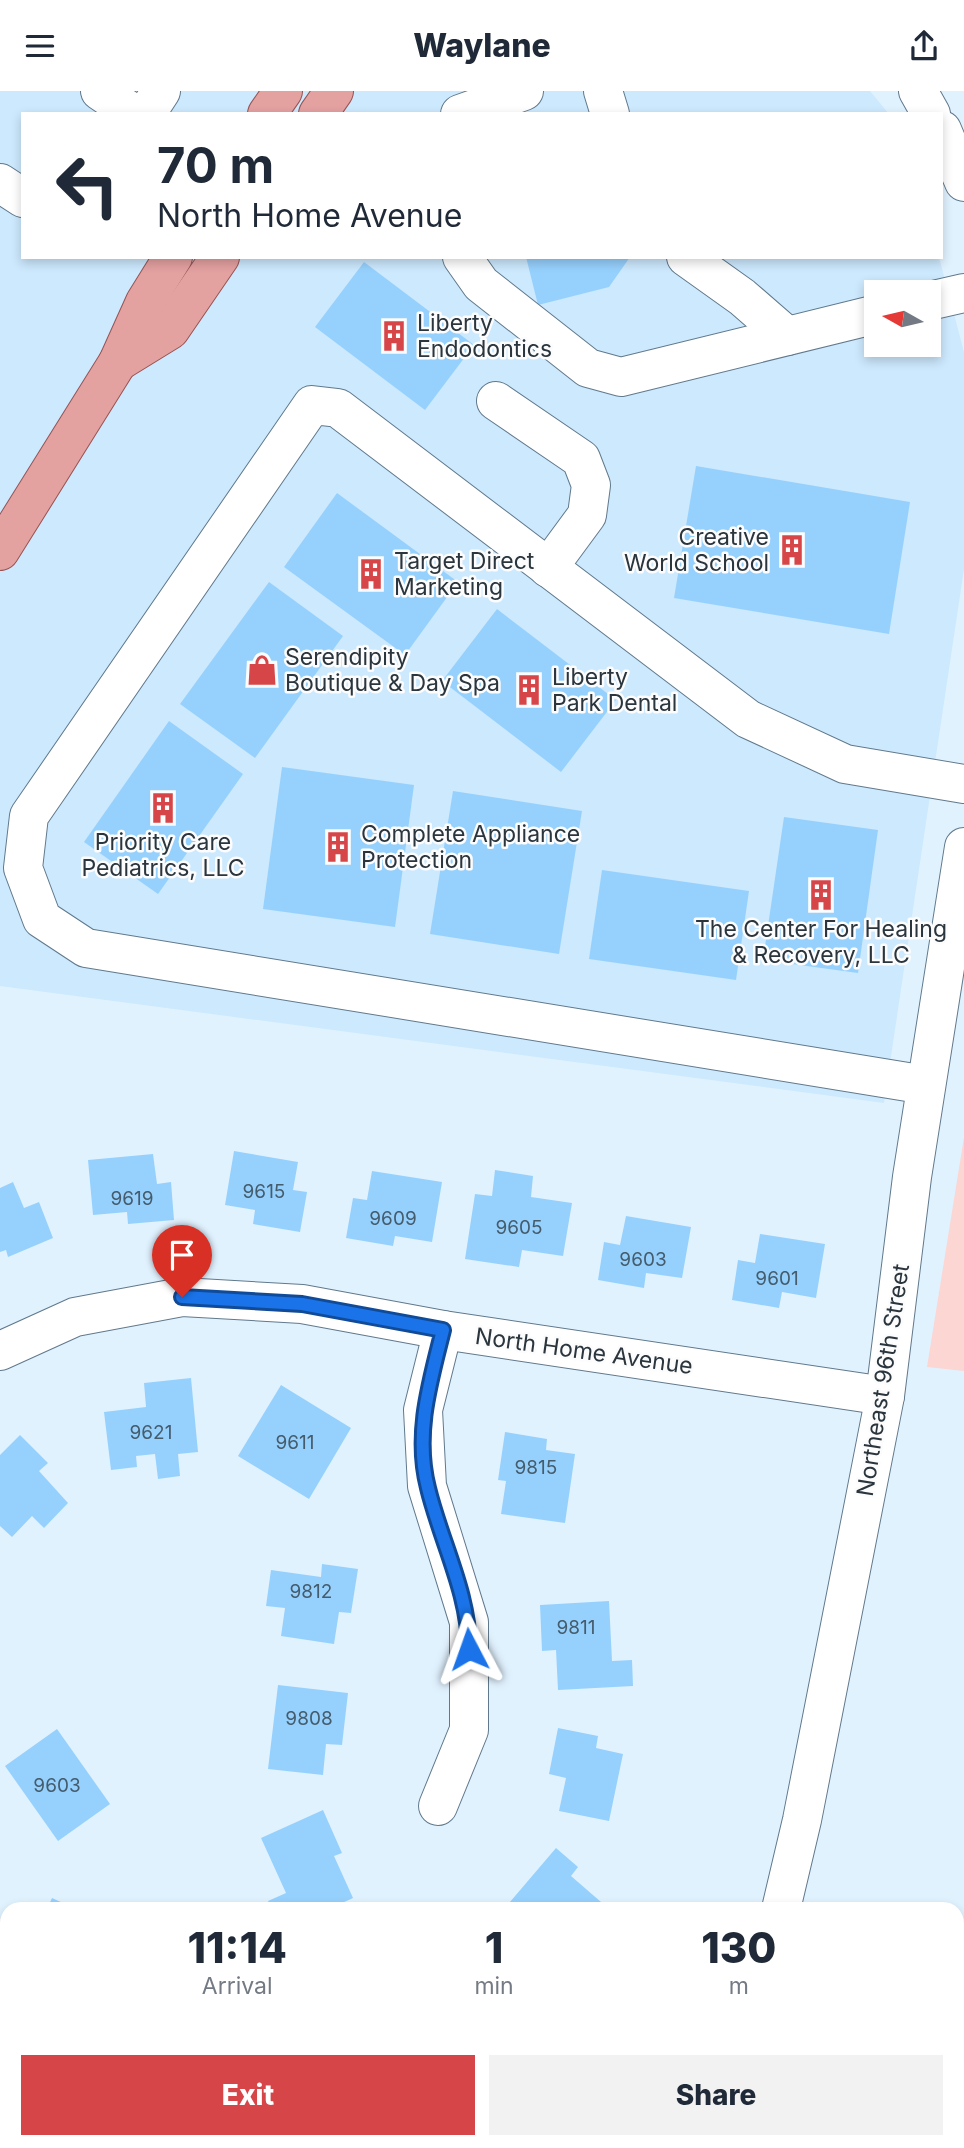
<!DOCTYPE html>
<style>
body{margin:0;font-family:Inter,sans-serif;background:#f2f2f3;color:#1f2937;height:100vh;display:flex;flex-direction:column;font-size:26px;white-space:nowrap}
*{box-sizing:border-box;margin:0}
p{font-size:23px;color:#747a83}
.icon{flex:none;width:38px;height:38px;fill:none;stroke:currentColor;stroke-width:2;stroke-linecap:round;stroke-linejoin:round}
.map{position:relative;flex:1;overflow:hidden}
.details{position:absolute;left:0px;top:1811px;width:964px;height:247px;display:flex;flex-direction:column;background:#fff;border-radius:21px 21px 0 0;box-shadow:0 4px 10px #0003}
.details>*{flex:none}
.hud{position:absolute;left:21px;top:21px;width:922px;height:147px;border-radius:0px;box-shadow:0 4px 10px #0003;background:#fff;color:#1f2937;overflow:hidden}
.needle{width:46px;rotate:278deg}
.tools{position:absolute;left:864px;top:189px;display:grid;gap:14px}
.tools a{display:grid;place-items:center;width:77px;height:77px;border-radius:0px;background:#fff;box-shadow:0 4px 10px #0003;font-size:35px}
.pin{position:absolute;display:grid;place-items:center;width:60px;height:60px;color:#fff;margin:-72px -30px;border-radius:50% 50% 50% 0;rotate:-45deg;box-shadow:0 0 7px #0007}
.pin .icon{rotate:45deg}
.me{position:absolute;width:77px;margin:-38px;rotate:356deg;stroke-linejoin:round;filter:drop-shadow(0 0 5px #0008)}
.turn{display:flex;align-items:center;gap:24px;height:147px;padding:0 21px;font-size:32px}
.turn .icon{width:91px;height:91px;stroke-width:2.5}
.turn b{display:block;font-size:49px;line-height:60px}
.eta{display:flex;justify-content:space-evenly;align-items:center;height:119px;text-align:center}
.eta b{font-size:42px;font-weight:800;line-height:49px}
.button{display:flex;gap:14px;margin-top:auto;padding:14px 21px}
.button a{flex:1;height:80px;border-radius:0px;background:#d64649;color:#fff;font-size:28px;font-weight:800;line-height:80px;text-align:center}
.button a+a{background:#f2f2f3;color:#1f2937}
header{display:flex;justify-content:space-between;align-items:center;height:91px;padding:0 21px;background:#fff;font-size:32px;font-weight:800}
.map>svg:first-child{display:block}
.built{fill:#cde9fe;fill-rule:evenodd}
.green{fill:#fbd6d3}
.building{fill:#96d1fd}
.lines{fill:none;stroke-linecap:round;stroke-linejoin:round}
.minor-casing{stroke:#60798c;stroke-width:40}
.major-casing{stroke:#965354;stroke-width:40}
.path{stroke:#95a4af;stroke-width:4.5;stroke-dasharray:2 5;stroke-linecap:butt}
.minor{stroke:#fff;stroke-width:38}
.major{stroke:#e3a1a0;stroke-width:38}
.route-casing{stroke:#114b97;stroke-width:18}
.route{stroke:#1a73e8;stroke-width:12}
.labels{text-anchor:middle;stroke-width:5;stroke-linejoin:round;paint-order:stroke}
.number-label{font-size:19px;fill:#455c6d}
.poi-label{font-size:23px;fill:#2a353d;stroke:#fcfcfc;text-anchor:start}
.street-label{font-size:23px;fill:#2a353d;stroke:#fcfcfc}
</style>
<header><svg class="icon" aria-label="menu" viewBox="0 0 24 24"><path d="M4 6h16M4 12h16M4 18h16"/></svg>Waylane<svg class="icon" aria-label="share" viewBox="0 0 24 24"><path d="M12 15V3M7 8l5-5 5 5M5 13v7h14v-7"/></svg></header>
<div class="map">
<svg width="964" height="2057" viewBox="0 0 964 2057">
<rect width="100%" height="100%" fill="#e1f2ff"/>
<path class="built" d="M0 0H870L889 23H23V166H939L964 261V478L884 1012 0 895ZM877 201H929V254H877Z"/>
<g class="green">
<path d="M964 1046V1280L927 1276Z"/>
<path d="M957 1914 964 1915V2057H788L789 2051H957Z"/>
</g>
<g class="building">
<path d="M526 166H630L609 196 538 214Z"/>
<path d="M364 171 474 254 425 319 315 236Z"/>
<path d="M696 375 910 411 889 543 674 507Z"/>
<path d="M337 402 458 491 405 564 284 476Z"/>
<path d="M269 491 343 545 255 667 180 613Z"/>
<path d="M497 518 616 609 561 681 442 590Z"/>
<path d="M169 630 243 683 158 803 84 751Z"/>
<path d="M282 676 414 694 395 836 263 818Z"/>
<path d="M453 700 582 720 559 863 430 843Z"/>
<path d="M784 726 878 739 858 882 763 869Z"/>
<path d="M602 779 749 800 736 889 589 868Z"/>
<path d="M234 1060 298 1071 293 1099 307 1101 300 1141 253 1133 255 1119 225 1114Z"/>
<path d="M153 1063 157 1093 171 1091 174 1129 128 1133 127 1121 93 1124 88 1069Z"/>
<path d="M495 1079 533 1085 531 1106 572 1112 563 1165 522 1159 519 1176 465 1168 475 1103 492 1105Z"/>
<path d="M372 1080 442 1091 432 1151 395 1145 393 1155 346 1147 353 1107 367 1109Z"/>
<path d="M13 1091 24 1117 39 1111 53 1147 8 1166 6 1159 0 1161V1097Z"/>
<path d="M626 1125 691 1136 682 1187 646 1182 644 1197 598 1189 604 1151 620 1154Z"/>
<path d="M760 1143 825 1153 816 1207 782 1201 779 1217 732 1209 738 1169 755 1172Z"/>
<path d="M191 1287 198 1361 178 1363 180 1385 158 1388 155 1363 136 1365 137 1376 111 1379 104 1321 146 1316 144 1292Z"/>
<path d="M281 1294 351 1337 309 1408 238 1365Z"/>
<path d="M505 1341 547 1348 546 1359 575 1363 565 1432 501 1423 506 1390 498 1389Z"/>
<path d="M20 1344 48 1372 39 1380 68 1412 44 1437 32 1425 12 1446 0 1435V1364Z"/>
<path d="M322 1473 358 1478 351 1522 339 1521 334 1553 281 1545 285 1517 266 1515 271 1479 321 1486Z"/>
<path d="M609 1510 612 1570 632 1569 633 1595 558 1599 556 1559 542 1560 540 1514Z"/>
<path d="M278 1594 348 1602 342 1654 326 1653 323 1684 268 1678Z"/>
<path d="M558 1637 598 1645 596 1657 623 1663 609 1730 559 1720 566 1687 549 1683Z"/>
<path d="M57 1638 110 1713 58 1750 5 1675Z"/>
<path d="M323 1719 342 1762 334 1765 353 1807 329 1818H272L268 1810 286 1802 261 1747Z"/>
<path d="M556 1757 578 1776 571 1785 601 1811 595 1818H504Z"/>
<path d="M52 1807 76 1818H47Z"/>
<path d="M428 2051H512L511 2057H427Z"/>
<path d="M827 2051 883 2055V2057H826Z"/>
</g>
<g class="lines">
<defs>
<g id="minor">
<path d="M100 0 134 23"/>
<path d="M603 0 610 23"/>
<path d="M918 0 931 23"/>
<path d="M146 23 161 0"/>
<path d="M460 23 524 0"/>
<path d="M942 39 964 91"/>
<path d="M0 92 23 107"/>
<path d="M462 166 481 193 588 277 621 286 877 223"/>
<path d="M686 166 742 206 787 245"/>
<path d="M929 210 964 202"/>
<path d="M496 310 581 368 591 394 587 424 548 477"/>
<path d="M926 994 86 857 42 828 23 777 29 725 312 314 338 317 748 628 845 673 964 693"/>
<path d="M0 1260 75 1226 182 1206 302 1213 443 1239 885 1305"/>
<path d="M438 1715 469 1639V1531L427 1395 423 1319 443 1239"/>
<path d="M781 1818 802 1729 885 1305 912 1086 964 756"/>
<path d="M740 2057 741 2051"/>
</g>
<g id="major">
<path d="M267 23 283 0"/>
<path d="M318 23 334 0"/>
<path d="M118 271 170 239 220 166"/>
<path d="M0 460 118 271 145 211 173 166"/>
</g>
</defs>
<use href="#minor" class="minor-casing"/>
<use href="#major" class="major-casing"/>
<g class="path">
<path d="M957 2040 959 2057"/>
<path d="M894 2057 895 2051"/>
</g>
<use href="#minor" class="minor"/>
<use href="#major" class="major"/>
</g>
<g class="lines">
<defs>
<path id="route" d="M182 1206 302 1213 443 1239C430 1291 414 1343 428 1397 441 1451 469 1502 469 1558"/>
</defs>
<use href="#route" class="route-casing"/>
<use href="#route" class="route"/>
</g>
<defs>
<symbol id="building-bare" viewBox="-9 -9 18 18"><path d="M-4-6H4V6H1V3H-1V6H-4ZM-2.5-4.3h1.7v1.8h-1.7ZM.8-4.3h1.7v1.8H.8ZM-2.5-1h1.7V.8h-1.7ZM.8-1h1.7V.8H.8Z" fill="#d64649" stroke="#fcfcfc" stroke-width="2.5" paint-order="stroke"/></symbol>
<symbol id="shop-bare" viewBox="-9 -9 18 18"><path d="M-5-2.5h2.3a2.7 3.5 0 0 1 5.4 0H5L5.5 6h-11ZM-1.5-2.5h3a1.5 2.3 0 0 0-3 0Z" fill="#d64649" stroke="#fcfcfc" stroke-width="2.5" paint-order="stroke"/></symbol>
</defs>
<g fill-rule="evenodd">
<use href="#building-bare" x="372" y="223" width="44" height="44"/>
<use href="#building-bare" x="770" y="437" width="44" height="44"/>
<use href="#building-bare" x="349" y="461" width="44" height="44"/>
<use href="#shop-bare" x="240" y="557" width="44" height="44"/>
<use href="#building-bare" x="507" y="577" width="44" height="44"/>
<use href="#building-bare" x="141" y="695" width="44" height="44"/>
<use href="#building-bare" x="316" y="734" width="44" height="44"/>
<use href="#building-bare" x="799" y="782" width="44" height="44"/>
</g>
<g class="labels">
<g class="number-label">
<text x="264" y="1107">9615</text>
<text x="132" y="1114">9619</text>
<text x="393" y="1134">9609</text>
<text x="519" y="1143">9605</text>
<text x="643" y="1175">9603</text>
<text x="777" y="1194">9601</text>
<text x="151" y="1348">9621</text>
<text x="295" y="1358">9611</text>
<text x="536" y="1383">9815</text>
<text x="311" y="1507">9812</text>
<text x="576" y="1543">9811</text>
<text x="309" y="1634">9808</text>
<text x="57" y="1701">9603</text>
</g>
<g class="poi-label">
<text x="417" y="240">Liberty<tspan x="417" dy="26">Endodontics</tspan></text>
<text x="769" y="454" text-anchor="end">Creative<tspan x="769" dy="26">World School</tspan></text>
<text x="394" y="478">Target Direct<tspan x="394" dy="26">Marketing</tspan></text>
<text x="285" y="574">Serendipity<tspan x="285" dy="26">Boutique &amp; Day Spa</tspan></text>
<text x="552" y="594">Liberty<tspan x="552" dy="26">Park Dental</tspan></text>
<text x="361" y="751">Complete Appliance<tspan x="361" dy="26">Protection</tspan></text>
<text x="163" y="759" text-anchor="middle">Priority Care<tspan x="163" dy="26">Pediatrics, LLC</tspan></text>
<text x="821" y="846" text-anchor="middle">The Center For Healing<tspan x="821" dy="26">&amp; Recovery, LLC</tspan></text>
</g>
<g class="street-label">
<text transform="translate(584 1260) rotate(8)" y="8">North Home Avenue</text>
<text transform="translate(883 1289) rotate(-81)" y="8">Northeast 96th Street</text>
</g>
</g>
</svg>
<div class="tools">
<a><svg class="needle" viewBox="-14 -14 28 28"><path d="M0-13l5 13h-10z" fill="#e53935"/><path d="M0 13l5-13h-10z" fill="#747a83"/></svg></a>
</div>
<div class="pin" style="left:182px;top:1206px;background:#d93025"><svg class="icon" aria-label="arrive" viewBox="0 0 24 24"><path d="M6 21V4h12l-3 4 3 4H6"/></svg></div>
<svg class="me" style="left:469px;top:1558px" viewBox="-20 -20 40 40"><path d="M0-17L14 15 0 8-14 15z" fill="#1a73e8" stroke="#fff" stroke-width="4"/></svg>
<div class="hud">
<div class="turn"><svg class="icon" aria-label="left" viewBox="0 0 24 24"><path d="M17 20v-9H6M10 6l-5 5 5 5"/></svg><div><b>70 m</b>North Home Avenue</div></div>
</div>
<section class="details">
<div class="eta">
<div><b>11:14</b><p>Arrival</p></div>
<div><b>1</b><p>min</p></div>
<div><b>130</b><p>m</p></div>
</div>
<div class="button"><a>Exit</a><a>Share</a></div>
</section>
</div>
